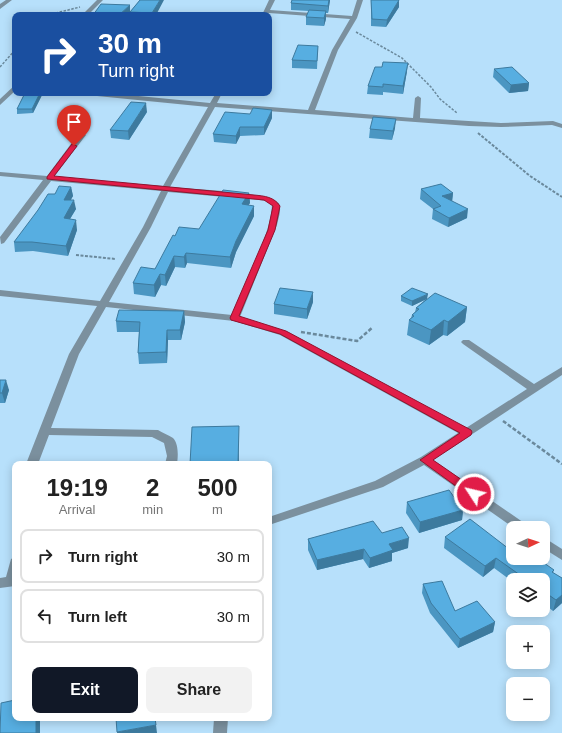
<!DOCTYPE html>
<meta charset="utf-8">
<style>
body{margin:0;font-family:Arial,sans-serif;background:#f2f2f2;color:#222;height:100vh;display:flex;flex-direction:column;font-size:15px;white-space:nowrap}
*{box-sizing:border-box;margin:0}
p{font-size:13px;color:#767676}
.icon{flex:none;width:22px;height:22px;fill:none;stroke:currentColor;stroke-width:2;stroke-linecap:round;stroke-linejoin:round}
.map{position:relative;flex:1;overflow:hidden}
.details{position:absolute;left:12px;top:461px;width:260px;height:260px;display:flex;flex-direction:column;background:#fff;border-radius:8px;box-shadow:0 2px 10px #0003}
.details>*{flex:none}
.hud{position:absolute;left:12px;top:12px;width:260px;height:84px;border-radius:8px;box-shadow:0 2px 10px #0003;background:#1a4fa0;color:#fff;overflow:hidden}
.needle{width:26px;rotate:87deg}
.buttons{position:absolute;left:506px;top:521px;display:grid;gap:8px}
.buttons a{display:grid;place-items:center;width:44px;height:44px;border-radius:8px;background:#fff;box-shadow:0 2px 10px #0003;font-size:20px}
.pin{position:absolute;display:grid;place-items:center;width:34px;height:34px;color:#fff;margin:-41px -17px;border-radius:50% 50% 50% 0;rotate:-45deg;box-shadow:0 0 4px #0007}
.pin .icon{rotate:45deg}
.me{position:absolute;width:44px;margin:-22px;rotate:305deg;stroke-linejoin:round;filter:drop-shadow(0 0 3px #0008)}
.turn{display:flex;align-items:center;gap:14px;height:84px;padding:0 20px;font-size:18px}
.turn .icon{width:52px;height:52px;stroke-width:2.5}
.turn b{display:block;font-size:28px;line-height:34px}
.eta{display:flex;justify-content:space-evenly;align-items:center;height:68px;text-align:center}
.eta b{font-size:24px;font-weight:700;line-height:28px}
.primary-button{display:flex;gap:8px;margin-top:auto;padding:8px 20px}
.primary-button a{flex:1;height:46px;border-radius:8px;background:#111827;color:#fff;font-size:16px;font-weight:700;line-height:46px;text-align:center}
.primary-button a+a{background:#f2f2f2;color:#222}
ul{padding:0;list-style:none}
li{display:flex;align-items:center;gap:12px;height:54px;margin:0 8px 6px;padding:0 12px;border:2px solid #e0e0e0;border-radius:8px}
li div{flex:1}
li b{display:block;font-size:15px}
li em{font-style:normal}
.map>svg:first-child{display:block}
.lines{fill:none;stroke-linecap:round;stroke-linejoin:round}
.path-far2{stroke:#6a899c;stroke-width:1.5;stroke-dasharray:2.5 1.5;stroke-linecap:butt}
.path-far1{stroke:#6a899c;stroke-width:2;stroke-dasharray:3 1.5;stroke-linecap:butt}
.path{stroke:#6a899c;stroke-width:2.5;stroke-dasharray:4 2;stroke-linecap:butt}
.minor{fill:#7b909e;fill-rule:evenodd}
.wall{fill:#4b96c2}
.shaded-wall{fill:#3d7a9e}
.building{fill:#57aee1;stroke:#3d7a9e}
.route{fill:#e11d48;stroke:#92132f}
</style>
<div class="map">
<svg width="562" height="733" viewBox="0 0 562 733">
<rect width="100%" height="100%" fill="#b7e0fb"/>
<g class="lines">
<g class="path-far2">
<path d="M48 15 80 7"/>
<path d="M356 32 402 58 431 87 440 99 457 113"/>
<path d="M0 67 15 50"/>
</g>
<g class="path-far1">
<path d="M478 133 530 176 562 197"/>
<path d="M76 255 116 259"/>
</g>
<g class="path">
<path d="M301 332 357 341 373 327"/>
<path d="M503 421 562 464"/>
</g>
<g class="minor">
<path d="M6 0H12L0 9V4Z"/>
<path d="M97 0H103L88 15H82Z"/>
<path d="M269 0H275L270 10 352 16 357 0H363L357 18 338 50 315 110 413 118 415 98 418 96 421 98 420 118 501 123 553 121 562 124V128L552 125 501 127 469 126 215 107 170 187C187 189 274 192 279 204 282 210 278 219 277 225L240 317 286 331 466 428 527 389 463 344 461 342 463 340H469L534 384 562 367V375L433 460 527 525 529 528H514L424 465 383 487 269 525V517L375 481 421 457 458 433 280 335 234 321 106 307 79 354 51 428 158 430C162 433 169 435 173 438 179 444 178 457 177 464H165L167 456 164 443 152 437 49 435 38 464H26L69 354 97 306 0 296V290L100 301 143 227 161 191 51 181 4 243 1 244 0 237 43 180 0 176V172L47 176 79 133H82L86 135 54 177 163 186 208 107 87 95 84 93H108L210 103 216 93H222L217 103 308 110 332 50 350 19 269 13 268 15H262ZM168 192 259 200 266 201 272 205C271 235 243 286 232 315L109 302 151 227Z"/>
<path d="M15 85V91L0 105V99Z"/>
<path d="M543 537 562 549V560L543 548Z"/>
<path d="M15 557V586L0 588V578L6 577 11 559Z"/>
<path d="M214 718H228L227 733H213Z"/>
</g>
</g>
<g class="wall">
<path d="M140 0 156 15H130V12L128 15H93L130 12Z"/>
<path d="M292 0H330L328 13H326V19L324 26 306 25V17L309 11 291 10V3Z"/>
<path d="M371 0 399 7 386 27 371 26Z"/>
<path d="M318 46 317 69 292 68V60Z"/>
<path d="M494 69 529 83 528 91 509 93 493 77Z"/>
<path d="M407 71 403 94 383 92V95L367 94 368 86Z"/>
<path d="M25 93H42V95L33 113 17 114V109Z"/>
<path d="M147 112 129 140 111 138 110 130Z"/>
<path d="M272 118 264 135 240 136 236 144 214 142 213 134Z"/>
<path d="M395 128 392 140 369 138 370 129Z"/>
<path d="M71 187 73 196 70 200 76 209 70 219 77 230 68 256 33 251 15 252 14 242 55 194Z"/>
<path d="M421 189 453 193 452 201 467 218 448 227 432 219 433 209 420 199Z"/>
<path d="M249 193 250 203 248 205 254 216 236 252 231 268 187 263 185 268 175 267 166 286 161 285 155 297 134 294 133 283 155 269 175 236 199 229Z"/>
<path d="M401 296 427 299 467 307 465 322 447 336 443 335 429 345 407 335 409 320 411 318 412 315 415 312 416 308 426 299 412 306 401 301Z"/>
<path d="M313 302 307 319 274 314V304Z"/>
<path d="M184 311 185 322 181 340H168L167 363 139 364 138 353 139 332H117L116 321Z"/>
<path d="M0 380 9 390 5 403H0Z"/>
<path d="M407 502 463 510 462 520 419 533 406 513Z"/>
<path d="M382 533 408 548 392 553V561L369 568 363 559 317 570 308 550V539Z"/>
<path d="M445 537 509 549 554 570 553 573 562 578V603L553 611 543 603V580H513V582L494 568 483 577 444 548Z"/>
<path d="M423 584 455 611 495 622 493 632 458 648 430 613 422 593Z"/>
</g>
<g class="shaded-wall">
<path d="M160 0H164L156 15H153L152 13Z"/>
<path d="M329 0H330L328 13V6Z"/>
<path d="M399 0V7L386 27 387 20Z"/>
<path d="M130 5V12L128 15H119Z"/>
<path d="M326 11V19L324 26V18Z"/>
<path d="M408 63 407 71 403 94V86Z"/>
<path d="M529 83 528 91 509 93 511 85Z"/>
<path d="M40 93H42V95L33 113 32 109Z"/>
<path d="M146 103 147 112 129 140 128 131Z"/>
<path d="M272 110V118L264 135V127Z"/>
<path d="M396 119 395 128 392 140 393 131Z"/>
<path d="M240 127V136L236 144V136Z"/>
<path d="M71 187 73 196 66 209 64 200Z"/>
<path d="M249 193 250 203 242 214V204Z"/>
<path d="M453 193 452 202 442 196Z"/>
<path d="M74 200 76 209 65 227 64 218Z"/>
<path d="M254 206V216L236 252 231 268 230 257 236 241Z"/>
<path d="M468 209 467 218 448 227 449 218Z"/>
<path d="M76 220 77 230 68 256 66 246Z"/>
<path d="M186 253 187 263 185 268 184 257Z"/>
<path d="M174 256 175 267 166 286 165 275Z"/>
<path d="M160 274 161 285 155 297 154 285Z"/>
<path d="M313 292V302L307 319V309Z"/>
<path d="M428 294 427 299 412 306V301Z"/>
<path d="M467 307 465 322 447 336 448 322Z"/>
<path d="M184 311 185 322 181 340 180 330Z"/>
<path d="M444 320 443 335 429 345 431 330Z"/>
<path d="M167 330 168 340 167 363 166 352Z"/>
<path d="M6 380 9 390 5 403 2 393Z"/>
<path d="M239 426V464H238Z"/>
<path d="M463 510 462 520 419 533 420 522Z"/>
<path d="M409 538 408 548 392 553V561L369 568 370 558 389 544Z"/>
<path d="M364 549 363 559 317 570V560Z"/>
<path d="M496 558 494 568 483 577 485 566Z"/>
<path d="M562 595V603L553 611 556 600Z"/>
<path d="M495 622 493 632 458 648 460 639Z"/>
<rect x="36" y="718" width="4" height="15"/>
<path d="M156 725 157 733H117V732Z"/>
</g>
<g class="building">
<path d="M140 0H160L152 13 130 12Z"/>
<path d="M292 0H329L328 6 291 3Z"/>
<path d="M371 0H399L387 20 372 19Z"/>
<path d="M101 4 130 5 119 15H93Z"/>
<path d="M309 10 326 11 324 18 306 17Z"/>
<path d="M298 45 318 46 317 61 292 60Z"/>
<path d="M383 62 408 63 403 86 383 84V87L368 86 375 67H382Z"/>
<path d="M512 67 529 83 511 85 494 69Z"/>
<path d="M25 93H40L32 109H17Z"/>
<path d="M131 102 146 103 128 131 110 130Z"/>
<path d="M253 108 272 110 264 127H240L236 136 213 134 225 112 250 114Z"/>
<path d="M373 117 396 119 393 131 370 129Z"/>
<path d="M441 184 453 193 442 196 468 209 449 218 433 209 441 206 421 189Z"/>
<path d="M59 186 71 187 64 200H74L64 218 76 220 66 246 32 242H14L38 210 48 194H55Z"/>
<path d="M223 190 249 193 242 204 254 206 236 241 230 257 186 253 184 257 174 256 165 275 160 274 154 285 133 283 141 267 155 269 173 235 175 236 179 227 199 229Z"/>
<path d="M280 288 313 292 307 309 274 304Z"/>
<path d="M412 288 428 294 412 301 401 296Z"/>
<path d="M435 293 467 307 448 322 444 320 431 330 409 320 414 316 412 315 419 309 416 308Z"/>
<path d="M119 310 184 311 180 330H167L166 352 138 353 140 322 116 321Z"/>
<path d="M0 380H6L2 393H0Z"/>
<path d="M239 426 238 464H190L192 427Z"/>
<path d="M449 490 463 510 420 522 407 502Z"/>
<path d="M470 519 509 549 513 546V558H537L554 570 552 572 562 578V595L556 600 543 591V580H527L496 558 485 566 445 537Z"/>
<path d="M373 521 382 533 402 527 409 538 389 544 393 550 370 558 364 549 317 560 308 539Z"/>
<path d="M442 581 455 611 477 601 495 622 460 639 431 603 423 584Z"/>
<path d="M15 700V718H36V733H0L1 703Z"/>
<path d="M116 718H155L156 725 117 732Z"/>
</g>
<path class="route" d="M72 144 77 146 54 176 254 195C265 196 274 197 280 206L275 230 239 316 286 331 471 430 472 432 471 435 433 460 478 491 480 494 478 497H471L420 460 460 433 280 334 231 320 230 318 268 230 273 206 264 200 254 199 47 179V177Z"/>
</svg>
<div class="buttons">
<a><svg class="needle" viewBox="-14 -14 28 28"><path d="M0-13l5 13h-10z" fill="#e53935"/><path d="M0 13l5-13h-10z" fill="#767676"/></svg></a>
<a><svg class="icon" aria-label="layers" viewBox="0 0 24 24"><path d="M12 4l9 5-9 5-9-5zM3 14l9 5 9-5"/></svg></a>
<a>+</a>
<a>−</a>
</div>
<div class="pin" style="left:74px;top:146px;background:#d93025"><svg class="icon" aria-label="arrive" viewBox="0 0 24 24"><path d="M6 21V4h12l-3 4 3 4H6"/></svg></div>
<svg class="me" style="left:474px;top:494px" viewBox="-20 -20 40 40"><circle r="17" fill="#e11d48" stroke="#fff" stroke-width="3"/><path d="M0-11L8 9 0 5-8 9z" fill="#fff"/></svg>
<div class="hud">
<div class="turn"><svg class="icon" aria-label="right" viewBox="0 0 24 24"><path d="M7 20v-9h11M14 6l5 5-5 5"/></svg><div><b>30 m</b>Turn right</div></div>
</div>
<section class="details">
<div class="eta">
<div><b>19:19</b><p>Arrival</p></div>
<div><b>2</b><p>min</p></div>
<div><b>500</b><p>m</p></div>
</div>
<ul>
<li><svg class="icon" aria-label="right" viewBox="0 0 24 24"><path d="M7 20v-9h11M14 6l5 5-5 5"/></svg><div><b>Turn right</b></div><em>30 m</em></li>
<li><svg class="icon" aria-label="left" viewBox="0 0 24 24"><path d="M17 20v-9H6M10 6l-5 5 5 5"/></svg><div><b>Turn left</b></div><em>30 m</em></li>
</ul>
<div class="primary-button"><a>Exit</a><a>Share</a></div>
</section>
</div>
